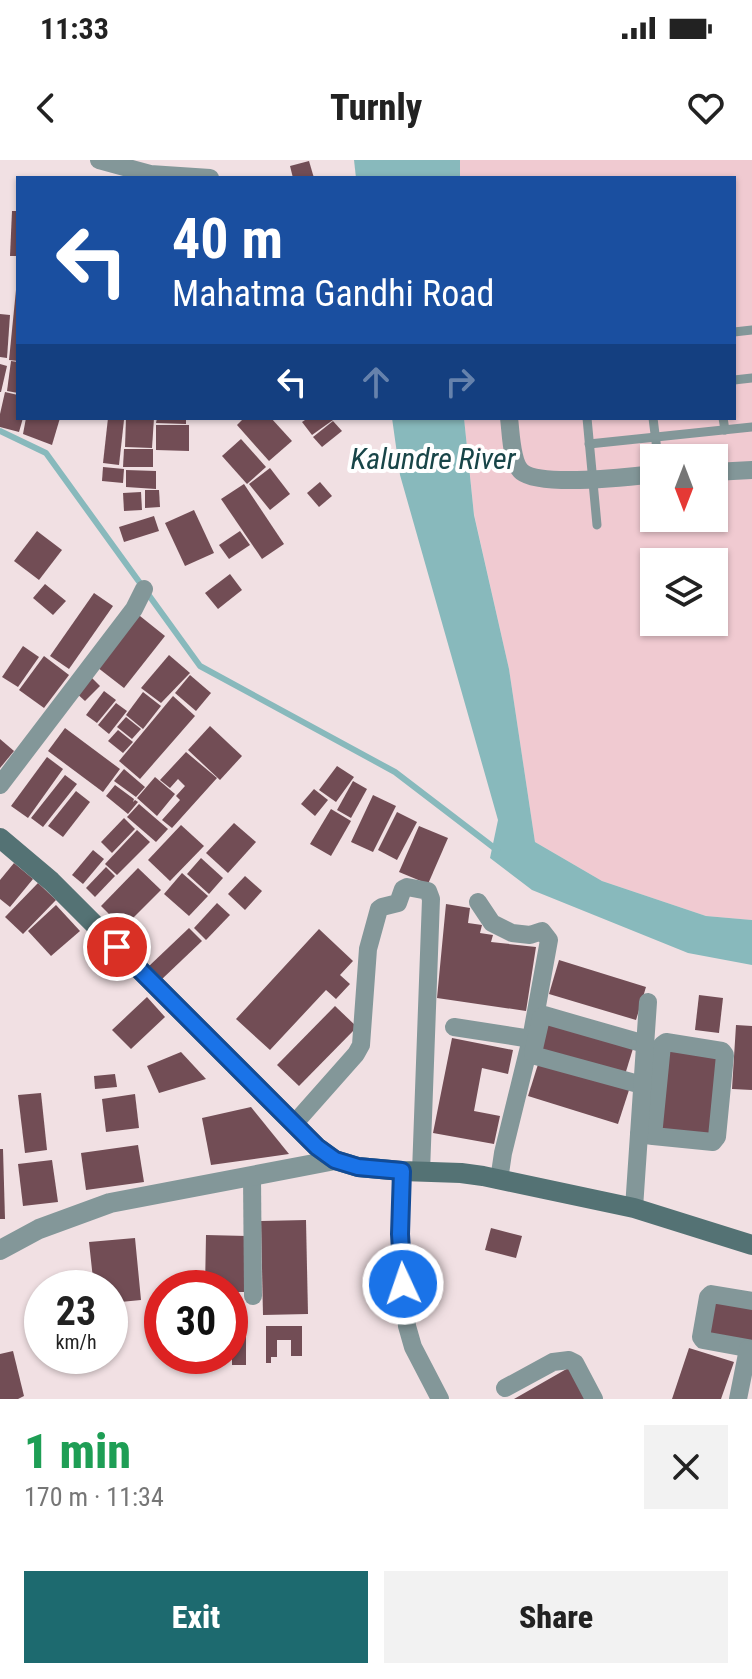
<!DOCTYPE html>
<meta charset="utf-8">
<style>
body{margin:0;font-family:"Roboto Condensed",sans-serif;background:#f2f2f2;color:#222;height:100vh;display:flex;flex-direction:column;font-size:30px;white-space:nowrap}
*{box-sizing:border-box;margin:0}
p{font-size:26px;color:#767676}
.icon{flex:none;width:44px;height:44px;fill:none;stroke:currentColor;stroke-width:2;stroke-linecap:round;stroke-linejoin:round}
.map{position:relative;height:1239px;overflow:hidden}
.drawer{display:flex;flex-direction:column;background:#fff;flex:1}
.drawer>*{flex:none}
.banner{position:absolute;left:16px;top:16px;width:720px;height:244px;border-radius:0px;box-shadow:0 2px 6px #0004;background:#1a4fa0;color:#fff;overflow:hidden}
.needle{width:52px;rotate:180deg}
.fabs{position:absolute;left:640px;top:284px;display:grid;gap:16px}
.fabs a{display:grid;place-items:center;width:88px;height:88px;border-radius:0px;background:#fff;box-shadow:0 2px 6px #0004;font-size:40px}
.speed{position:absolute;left:24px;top:1110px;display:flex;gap:16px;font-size:40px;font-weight:700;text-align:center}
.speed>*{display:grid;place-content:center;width:104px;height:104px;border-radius:50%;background:#fff;box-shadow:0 2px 6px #0004;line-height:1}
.speed small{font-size:20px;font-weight:400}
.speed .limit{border:12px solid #d22;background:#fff;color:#111}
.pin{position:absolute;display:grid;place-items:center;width:68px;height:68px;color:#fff;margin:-34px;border:4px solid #fff;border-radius:50%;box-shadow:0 2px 8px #0007}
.me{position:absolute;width:88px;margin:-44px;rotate:357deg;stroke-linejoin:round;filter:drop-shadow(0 0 6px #0008)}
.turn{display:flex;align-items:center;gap:28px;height:168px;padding:0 24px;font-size:36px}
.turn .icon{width:104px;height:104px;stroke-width:2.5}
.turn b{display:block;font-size:56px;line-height:68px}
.lanes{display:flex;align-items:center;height:76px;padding:0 24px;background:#0003;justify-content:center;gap:40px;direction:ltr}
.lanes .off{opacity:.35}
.round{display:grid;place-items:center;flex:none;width:84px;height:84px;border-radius:0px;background:#f2f2f2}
.head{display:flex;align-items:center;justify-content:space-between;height:136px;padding:0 24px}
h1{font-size:48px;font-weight:800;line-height:60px;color:#1e9e55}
.cta{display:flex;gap:16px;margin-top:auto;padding:16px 24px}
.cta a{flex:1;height:92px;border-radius:0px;background:#1d6a6f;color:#fff;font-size:32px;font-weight:800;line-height:92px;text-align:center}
.cta a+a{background:#f2f2f2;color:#222}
.status{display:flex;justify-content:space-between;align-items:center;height:56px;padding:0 40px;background:#fff;direction:ltr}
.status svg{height:22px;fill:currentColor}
header{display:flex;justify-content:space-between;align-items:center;height:104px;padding:0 24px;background:#fff;font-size:36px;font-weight:800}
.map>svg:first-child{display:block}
.green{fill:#f0cad1;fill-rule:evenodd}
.water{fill:#88b9bc}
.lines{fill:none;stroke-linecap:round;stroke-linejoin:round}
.stream{stroke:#88b9bc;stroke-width:6}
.building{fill:#724d55}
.service{stroke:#839799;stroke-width:9}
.minor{stroke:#839799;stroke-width:18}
.tertiary{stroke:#839799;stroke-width:20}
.secondary{stroke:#547274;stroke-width:20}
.route-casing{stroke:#114b97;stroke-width:20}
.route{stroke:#1a73e8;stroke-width:14}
.labels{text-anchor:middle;stroke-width:8;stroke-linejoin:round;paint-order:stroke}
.water-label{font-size:30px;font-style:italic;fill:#184548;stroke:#fff}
</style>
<div class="status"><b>11:33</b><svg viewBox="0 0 49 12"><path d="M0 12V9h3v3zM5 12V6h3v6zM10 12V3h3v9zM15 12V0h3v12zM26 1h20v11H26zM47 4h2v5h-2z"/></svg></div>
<header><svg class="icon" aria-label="back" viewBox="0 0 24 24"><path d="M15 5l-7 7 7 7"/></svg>Turnly<svg class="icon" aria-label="heart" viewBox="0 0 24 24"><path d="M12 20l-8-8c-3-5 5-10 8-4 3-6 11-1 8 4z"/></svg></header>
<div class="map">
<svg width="752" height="1239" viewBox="0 0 752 1239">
<rect width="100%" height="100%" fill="#f1e0e3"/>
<path class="green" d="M460 0H752V760L706 756 602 721 535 682 509 509 474 354 464 258H734V18H460ZM654 298H714V358H654ZM654 402H714V462H654Z"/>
<g class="water">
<path d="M354 0H460V18H356Z"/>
<path d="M392 258H464L474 355 509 509 535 682 602 721 706 756 752 760V805L688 793 532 730 490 698 498 660 400 315Z"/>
</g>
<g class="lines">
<path class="stream" d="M0 271 46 293 200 506 395 612 497 690"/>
</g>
<g class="building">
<path d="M309 1 314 18H293L290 6Z"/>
<path d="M12 51H18V96H10Z"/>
<path d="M16 130H18V201L9 200Z"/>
<path d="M0 154 10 155 7 198 0 197Z"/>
<path d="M11 201 18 202V233L7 231Z"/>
<path d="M0 204 7 206 1 232H0Z"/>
<path d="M5 232 18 235V258H23L19 272 0 267V254Z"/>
<path d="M26 258H60L52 285 23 274Z"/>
<path d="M108 258 124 260 119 305 103 303Z"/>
<path d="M126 258H154L152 288 125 287Z"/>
<path d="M157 258H186V264L156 263Z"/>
<path d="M244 258H271L292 281 269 301 237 265Z"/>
<path d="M308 258H331L333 260 312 275 302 262Z"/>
<path d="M333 261 342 271 322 287 313 277Z"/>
<path d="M156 265H189V291L156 290Z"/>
<path d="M241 279 266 307 247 324 222 296Z"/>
<path d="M124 289H153V307H123Z"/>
<path d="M103 307 124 309 123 323 102 321Z"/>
<path d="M270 308 290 334 270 350 249 324Z"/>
<path d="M126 310 156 311V329L126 327Z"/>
<path d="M320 322 332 336 319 347 307 333Z"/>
<path d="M244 324 284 384 262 399 221 339Z"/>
<path d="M145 330H159L160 347 145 348Z"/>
<path d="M141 332 142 350 124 351 123 333Z"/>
<path d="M194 350 214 393 185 406 165 363Z"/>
<path d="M154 356 159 371 124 382 119 367Z"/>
<path d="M37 371 62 390 39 420 14 401Z"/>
<path d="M240 371 250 385 229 399 219 385Z"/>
<path d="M230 414 242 430 218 449 205 433Z"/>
<path d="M45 424 66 441 53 455 33 438Z"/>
<path d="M94 433 113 446 69 509 50 496Z"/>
<path d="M135 452 165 476 124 528 93 504Z"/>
<path d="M23 486 39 497 18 527 2 517Z"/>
<path d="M169 495 190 513 161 543 141 528Z"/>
<path d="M44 496 69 515 44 548 19 530Z"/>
<path d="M190 515 211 533 196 551 175 533Z"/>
<path d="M90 516 100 526 85 541 74 531Z"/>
<path d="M104 531 116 540 97 563 86 555Z"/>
<path d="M143 532 161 546 143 569 126 555Z"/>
<path d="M173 536 195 556 140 619 119 601Z"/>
<path d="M116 543 127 551 109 574 98 565Z"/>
<path d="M126 557 141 569 132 579 117 567Z"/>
<path d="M210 566 242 596 220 620 188 590Z"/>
<path d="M65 568 120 609 103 632 48 591Z"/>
<path d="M118 570 133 582 123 593 108 581Z"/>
<path d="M0 579 14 591 0 608Z"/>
<path d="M186 592 217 618 172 668 162 660 180 640 176 636 185 626 178 619 170 628 160 620Z"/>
<path d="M47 597 63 609 28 658 11 646Z"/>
<path d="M337 606 354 617 336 642 319 630Z"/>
<path d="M124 609 145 627 136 637 114 621Z"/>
<path d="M65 615 77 624 43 667 31 658Z"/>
<path d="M155 617 175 634 157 656 137 638Z"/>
<path d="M353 621 367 629 351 658 337 650Z"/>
<path d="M115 625 134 639 133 642 135 640 138 642 128 654 106 636Z"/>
<path d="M314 629 328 640 315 656 301 644Z"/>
<path d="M76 631 90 642 63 677 48 666Z"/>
<path d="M373 635 396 646 373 692 351 682Z"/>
<path d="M139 644 168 669 156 682 127 657Z"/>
<path d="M331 649 351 661 331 696 310 684Z"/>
<path d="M397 652 417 662 397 700 378 690Z"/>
<path d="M124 658 135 669 112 693 101 682Z"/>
<path d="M234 663 256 682 228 713 206 693Z"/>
<path d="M181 665 204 686 170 721 148 700Z"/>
<path d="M419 666 448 678 428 724 399 712Z"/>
<path d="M137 670 150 682 117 715 105 704Z"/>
<path d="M93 690 104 699 83 724 72 715Z"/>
<path d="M201 698 223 718 209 734 187 714Z"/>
<path d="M14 703 33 719 10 747 0 739V720Z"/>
<path d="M106 707 115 716 95 737 86 728Z"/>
<path d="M138 708 161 730 123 768 101 746Z"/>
<path d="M182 713 208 736 189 756 164 734Z"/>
<path d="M245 716 262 731 245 750 228 734Z"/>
<path d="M38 723 56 740 23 774 5 757Z"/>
<path d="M217 743 230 755 206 780 194 768Z"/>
<path d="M446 744 470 748 468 763 482 765 480 773 493 775 491 782 536 787 526 851 437 838Z"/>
<path d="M56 745 80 771 51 796 28 771Z"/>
<path d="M189 768 202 781 161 820 148 807Z"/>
<path d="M319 769 353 801 340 815 350 824 336 839 326 830 270 890 236 859Z"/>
<path d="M559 800 646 827 636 860 549 834Z"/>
<path d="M699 835 723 838 719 873 695 870Z"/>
<path d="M147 837 165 857 131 889 112 870Z"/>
<path d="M335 846 357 867 299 926 277 905Z"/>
<path d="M544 858 635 882 624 918 536 893Z"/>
<path d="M736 865 752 866V930L732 929Z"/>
<path d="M452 878 513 890 508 914 482 908 474 951 500 956 494 984 433 973Z"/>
<path d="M665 889 722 894 713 978 656 972Z"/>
<path d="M181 892 206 919 159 933 147 906Z"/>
<path d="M540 898 630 927 618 964 528 936Z"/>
<path d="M115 914 117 927 95 929 94 916Z"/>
<path d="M41 933 47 990 25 993 18 935Z"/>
<path d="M135 934 139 968 106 972 102 939Z"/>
<path d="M251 947 289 994 211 1005 202 958Z"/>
<path d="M138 985 144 1022 86 1030 81 993Z"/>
<path d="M0 989H3L5 1059H0Z"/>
<path d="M52 1000 58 1042 23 1046 18 1004Z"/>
<path d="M306 1060 308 1154 263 1155 261 1061Z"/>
<path d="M491 1068 522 1076 516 1098 485 1090Z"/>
<path d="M206 1075 247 1076 246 1132H230V1128H205Z"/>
<path d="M135 1078 141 1140 110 1143V1128H94L89 1082Z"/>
<path d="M712 1137 752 1144V1186L703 1176Z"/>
<path d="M230 1161H246V1205H232V1189H238V1171H230Z"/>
<path d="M266 1166H302V1196H291V1180H277V1197H271V1203H266Z"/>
<path d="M689 1188 734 1202 721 1239H672Z"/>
<path d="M13 1191 24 1236 18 1239H0V1194Z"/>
<path d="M195 1196H223V1199H214V1205H195Z"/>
<path d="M570 1207 589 1239H514Z"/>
</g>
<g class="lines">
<g class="service">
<path d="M734 172 752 170"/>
<path d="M734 220 752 218"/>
<path d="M587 258 597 365"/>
<path d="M653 258 658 298"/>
<path d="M723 258 725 270"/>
<path d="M589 284 752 267"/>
</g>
<g class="minor">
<path d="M99 0 150 14 210 18"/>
<path d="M509 258C511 272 511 303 522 312 541 327 629 317 654 314"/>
<path d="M714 312 752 310"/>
<path d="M0 625 134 449 144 429"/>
<path d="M478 742 492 763 512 773 530 775 542 771 549 780 531 879 503 993 499 1020"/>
<path d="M454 867 531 879"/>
<path d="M642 925 536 896 533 893 541 858 544 855 645 884"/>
<path d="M294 964 356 894 361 885 368 789 379 749 382 747 398 743 403 729 407 727 428 731 431 739 421 1012"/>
<path d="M639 974 653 976 713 982 717 977 725 895 722 891 666 882 662 885 653 976"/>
<path d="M402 1011 400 1074 407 1166 413 1187 440 1239"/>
<path d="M252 1016 253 1136"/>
<path d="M634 1048 648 842"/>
<path d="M752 1141 711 1134 708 1137 701 1177 703 1180 752 1189"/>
<path d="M505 1228 553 1202 569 1200 575 1203 594 1239"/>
<path d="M738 1239 748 1189"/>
</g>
<path class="tertiary" d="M0 1090 39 1069 110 1043 335 1000"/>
<path class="secondary" d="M0 678 51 721 317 987 335 1000 358 1007 402 1011 461 1013 483 1016 634 1048 752 1085"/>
</g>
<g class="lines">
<defs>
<path id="route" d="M117 787 317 987 335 1000 358 1007 402 1011 400 1074 403 1124"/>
</defs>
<use href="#route" class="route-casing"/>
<use href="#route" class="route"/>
</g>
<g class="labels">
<g class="water-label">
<text x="433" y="309">Kalundre River</text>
</g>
</g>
</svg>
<div class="fabs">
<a><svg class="needle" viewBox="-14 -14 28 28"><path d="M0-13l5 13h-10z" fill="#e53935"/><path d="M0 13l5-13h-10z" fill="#767676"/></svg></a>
<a><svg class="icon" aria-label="layers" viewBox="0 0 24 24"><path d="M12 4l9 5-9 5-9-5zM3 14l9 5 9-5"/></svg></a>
</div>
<div class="speed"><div>23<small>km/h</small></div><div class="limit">30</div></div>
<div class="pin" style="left:117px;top:787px;background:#d93025"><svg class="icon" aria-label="arrive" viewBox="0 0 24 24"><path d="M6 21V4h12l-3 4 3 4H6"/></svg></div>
<svg class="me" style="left:403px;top:1124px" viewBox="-20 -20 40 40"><circle r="17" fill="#1a73e8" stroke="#fff" stroke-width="3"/><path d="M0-11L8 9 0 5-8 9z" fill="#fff"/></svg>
<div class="banner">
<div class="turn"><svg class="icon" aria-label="left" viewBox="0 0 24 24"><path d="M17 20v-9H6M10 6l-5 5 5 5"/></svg><div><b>40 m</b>Mahatma Gandhi Road</div></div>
<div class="lanes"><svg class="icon" aria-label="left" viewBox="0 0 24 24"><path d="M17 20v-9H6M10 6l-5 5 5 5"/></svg><svg class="icon off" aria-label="ahead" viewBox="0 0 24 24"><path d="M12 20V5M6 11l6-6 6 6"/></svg><svg class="icon off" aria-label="right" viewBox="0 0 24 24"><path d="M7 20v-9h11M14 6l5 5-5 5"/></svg></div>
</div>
</div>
<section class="drawer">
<div class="head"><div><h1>1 min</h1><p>170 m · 11:34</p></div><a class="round"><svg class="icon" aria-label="close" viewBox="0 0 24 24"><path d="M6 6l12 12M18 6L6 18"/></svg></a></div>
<div class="cta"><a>Exit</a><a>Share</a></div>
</section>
